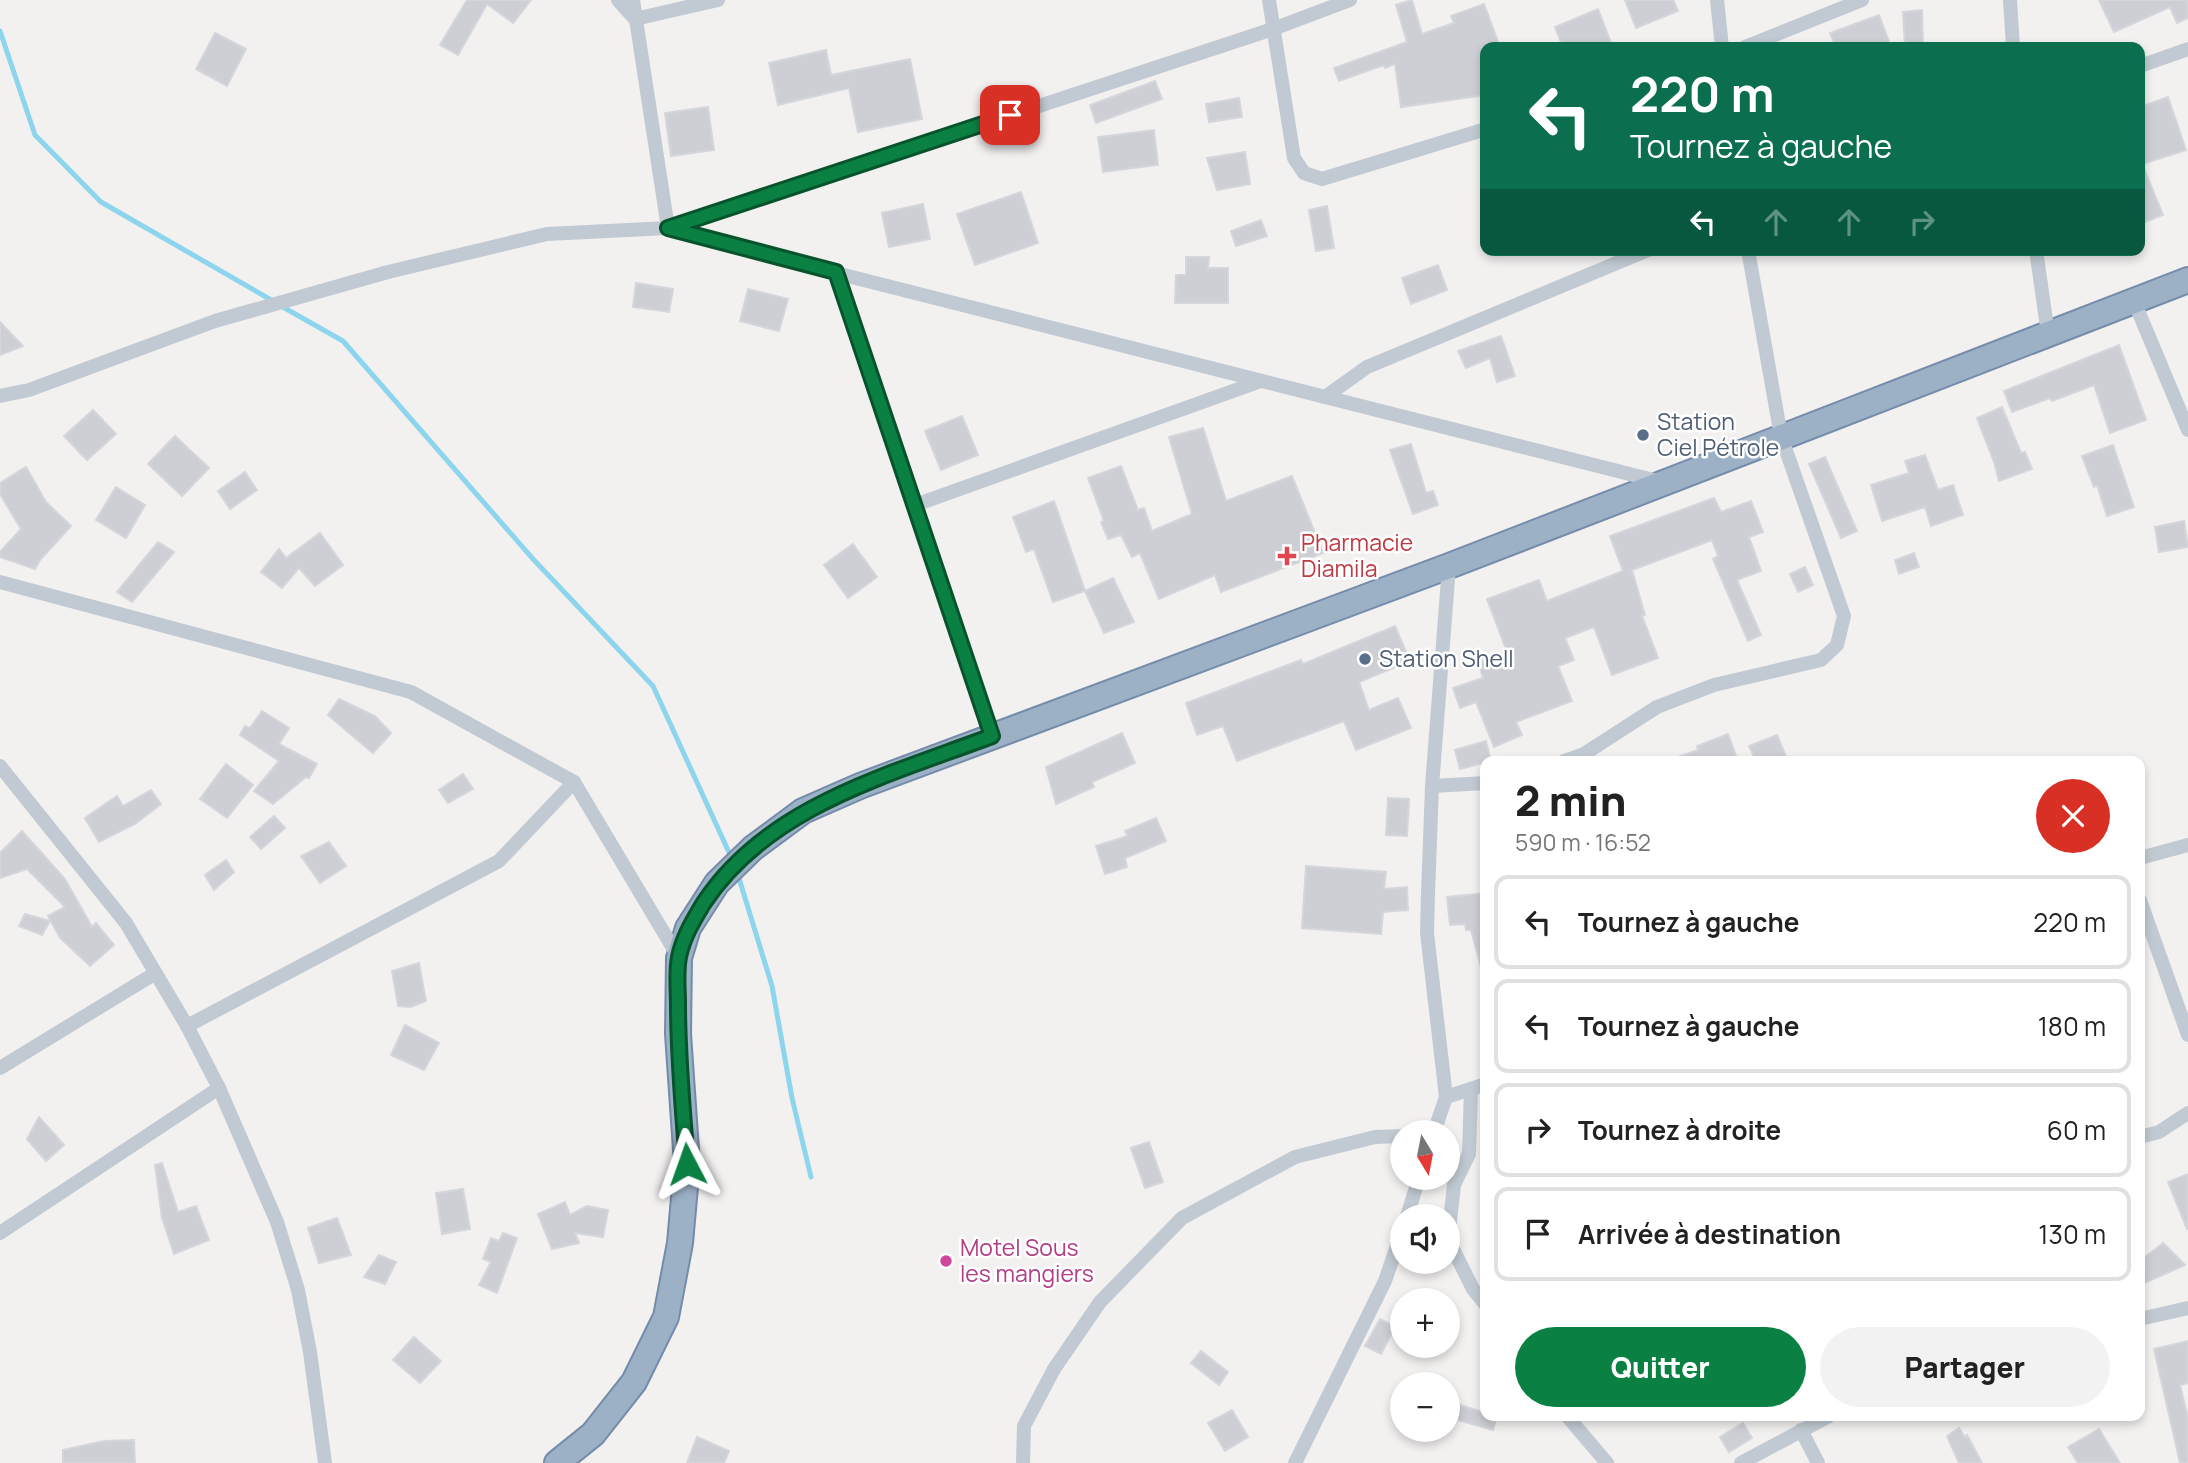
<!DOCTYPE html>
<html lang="fr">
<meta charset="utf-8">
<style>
body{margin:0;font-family:Manrope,sans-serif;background:#f2f2f2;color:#222;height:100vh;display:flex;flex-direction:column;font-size:26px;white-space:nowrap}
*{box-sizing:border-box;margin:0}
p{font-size:23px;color:#767676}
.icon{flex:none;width:38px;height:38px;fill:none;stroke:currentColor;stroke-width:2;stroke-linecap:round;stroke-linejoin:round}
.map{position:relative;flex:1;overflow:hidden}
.details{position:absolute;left:1480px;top:756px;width:665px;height:665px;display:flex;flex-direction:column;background:#fff;border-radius:14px;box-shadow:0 4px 10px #0003}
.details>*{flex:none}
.banner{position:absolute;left:1480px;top:42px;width:665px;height:214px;border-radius:14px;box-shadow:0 4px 10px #0003;background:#0b6e4f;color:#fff;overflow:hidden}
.needle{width:46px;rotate:170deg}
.fabs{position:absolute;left:1390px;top:1120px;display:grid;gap:14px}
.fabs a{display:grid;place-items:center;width:70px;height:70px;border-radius:50%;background:#fff;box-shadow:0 4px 10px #0003;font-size:35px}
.pin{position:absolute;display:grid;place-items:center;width:60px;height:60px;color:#fff;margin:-30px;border-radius:14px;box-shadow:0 4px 10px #0006}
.me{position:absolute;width:77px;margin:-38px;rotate:356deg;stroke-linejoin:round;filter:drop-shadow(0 0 5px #0008)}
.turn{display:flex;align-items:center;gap:24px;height:147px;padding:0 35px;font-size:32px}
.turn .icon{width:91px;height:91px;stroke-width:2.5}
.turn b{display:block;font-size:49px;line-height:60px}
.lanes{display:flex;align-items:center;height:66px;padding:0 35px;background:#0003;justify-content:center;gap:35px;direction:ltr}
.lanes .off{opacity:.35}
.round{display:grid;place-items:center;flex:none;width:74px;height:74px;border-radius:37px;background:#f2f2f2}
.headline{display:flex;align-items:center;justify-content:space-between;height:119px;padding:0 35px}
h1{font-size:42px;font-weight:800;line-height:52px}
.action{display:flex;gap:14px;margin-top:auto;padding:14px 35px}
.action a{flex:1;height:80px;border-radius:42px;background:#0b8043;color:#fff;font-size:28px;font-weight:800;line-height:80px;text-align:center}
.action a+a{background:#f2f2f2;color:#222}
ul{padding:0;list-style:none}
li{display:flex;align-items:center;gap:21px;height:94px;margin:0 14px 10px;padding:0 21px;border:4px solid #e0e0e0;border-radius:14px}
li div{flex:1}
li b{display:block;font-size:26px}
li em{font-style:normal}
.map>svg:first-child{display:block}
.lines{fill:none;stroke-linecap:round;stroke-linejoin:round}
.stream{stroke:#8dd5ec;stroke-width:5}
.building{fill:#cdcfd5;stroke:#d4d6dc;stroke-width:2}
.trunk-casing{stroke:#748caa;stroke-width:28}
.minor{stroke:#c1cad2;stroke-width:14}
.trunk{stroke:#9cb0c6;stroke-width:24}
.route-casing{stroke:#07532c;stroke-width:18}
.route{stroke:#0b8043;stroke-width:12}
.service-dot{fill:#5c6f8a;stroke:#fff;stroke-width:2.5}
.health-dot{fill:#e0444e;stroke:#fff;stroke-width:2.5}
.hotel-dot{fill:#d1479c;stroke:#fff;stroke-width:2.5}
.labels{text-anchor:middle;stroke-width:5;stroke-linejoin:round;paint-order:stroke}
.service-label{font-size:23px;fill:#4e5e75;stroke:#fff;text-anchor:start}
.health-label{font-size:23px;fill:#be3a42;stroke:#fff;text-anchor:start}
.hotel-label{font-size:23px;fill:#b23c85;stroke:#fff;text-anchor:start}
</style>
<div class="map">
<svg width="2188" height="1463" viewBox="0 0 2188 1463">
<rect width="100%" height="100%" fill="#f3f0f0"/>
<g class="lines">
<g class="stream">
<path d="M0 31 35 135 101 202 273 301"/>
<path d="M281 306 343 341 533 559 653 686 732 859"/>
<path d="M738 875 772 986 792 1098 811 1177"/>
</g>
</g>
<g class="building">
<path d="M467 0H531L513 23 487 4 458 55 440 45Z"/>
<path d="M1412 0 1422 34 1454 23 1451 16 1484 4 1500 47H1486V95L1401 107 1395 64 1385 68 1384 65 1339 81 1334 68 1407 42 1396 5Z"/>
<path d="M1625 0H1673L1678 11 1636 28Z"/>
<path d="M2099 0H2188V18L2177 23 2170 7 2114 32Z"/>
<path d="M1598 9 1611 43 1599 47H1563L1555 27Z"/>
<path d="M1922 10 1923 47H1905L1903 12Z"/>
<path d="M1879 15 1891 47H1836L1830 33Z"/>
<path d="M215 33 246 49 227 86 196 69Z"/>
<path d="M826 50 831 75 910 59 922 119 858 132 849 88 778 105 769 63Z"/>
<path d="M1155 81 1162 99 1096 123 1090 105Z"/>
<path d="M2168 97 2186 150 2142 164 2163 215 2140 224V107Z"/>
<path d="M1239 98 1242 117 1209 122 1206 104Z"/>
<path d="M708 107 714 150 671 156 665 113Z"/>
<path d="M1154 130 1158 165 1103 172 1098 137Z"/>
<path d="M1245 152 1250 184 1217 190 1207 158Z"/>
<path d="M1021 192 1038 243 975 265 957 214Z"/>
<path d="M923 204 930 239 889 247 882 213Z"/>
<path d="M1327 206 1334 248 1316 251 1309 210Z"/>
<path d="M1261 220 1267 236 1236 246 1231 231Z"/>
<path d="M1186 257H1209L1208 268H1228V303H1175L1176 275H1186Z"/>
<path d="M1438 265 1447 290 1411 304 1402 278Z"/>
<path d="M636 283 673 289 669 312 633 307Z"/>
<path d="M748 289 788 299 779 331 740 321Z"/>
<path d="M0 322 23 346 0 355Z"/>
<path d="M1501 336 1515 376 1497 382 1490 358 1466 368 1458 351Z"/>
<path d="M2119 345 2146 420 2110 433 2094 385 2052 401 2050 398 2012 412 2004 391Z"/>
<path d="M2002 407 2021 453 2025 452 2032 469 1999 481 1994 462 1977 418Z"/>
<path d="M93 410 116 434 87 460 64 436Z"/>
<path d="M962 416 978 455 941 470 925 431Z"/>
<path d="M1203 428 1226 501 1292 476 1323 553 1221 592 1215 575 1159 599 1140 553 1132 557 1121 535 1108 539 1101 522 1104 521 1088 478 1121 466 1138 510 1144 508 1152 531 1192 514 1169 437Z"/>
<path d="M175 436 209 468 182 496 148 464Z"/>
<path d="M1411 444 1426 493 1433 491 1438 505 1413 514 1390 450Z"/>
<path d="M2113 445 2134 507 2107 516 2097 485 2094 487 2082 456Z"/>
<path d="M1925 455 1938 490 1953 485 1963 515 1931 526 1925 507 1882 521 1871 485 1909 473 1905 461Z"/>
<path d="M1825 457 1857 531 1841 538 1809 464Z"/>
<path d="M26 467 46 502 71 526 40 560 35 569 0 557V552L21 529 0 494V483Z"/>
<path d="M245 472 257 490 230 509 218 491Z"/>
<path d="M116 487 145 505 126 538 96 520Z"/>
<path d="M1714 498 1721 512 1751 501 1763 532 1749 537 1761 571 1737 580 1761 635 1748 641 1713 559 1718 556 1712 540 1632 570 1645 615 1642 616 1658 658 1612 675 1594 627 1565 638 1574 660 1558 666 1572 701 1516 722 1522 735 1494 747 1476 702 1460 708 1453 688 1483 678 1478 662 1507 652 1487 599 1539 580 1547 601 1623 571 1610 536Z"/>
<path d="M1054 501 1085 591 1053 602 1034 549 1026 552 1013 517Z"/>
<path d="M2184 521 2188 547 2159 552 2155 527Z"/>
<path d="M320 533 343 565 315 586 299 568 282 588 261 572 279 549 286 558Z"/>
<path d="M158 542 174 552 132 602 117 592Z"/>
<path d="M853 544 877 577 848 598 824 565Z"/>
<path d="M1914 553 1919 567 1899 574 1895 560Z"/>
<path d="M1805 567 1813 585 1798 592 1790 574Z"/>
<path d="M1113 578 1134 622 1104 633 1085 591Z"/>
<path d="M1395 626 1410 661 1359 682 1369 710 1398 698 1411 728 1356 750 1344 721 1237 761 1223 726 1197 735 1186 703 1301 660 1303 664Z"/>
<path d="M339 699 375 716 391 733 373 753 328 715Z"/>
<path d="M262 711 289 728 279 744 317 764 309 778 306 777 273 804 254 791 279 761 240 735 245 726 250 728Z"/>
<path d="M1122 733 1135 763 1092 782 1094 787 1056 804 1046 767Z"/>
<path d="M1728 734 1738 761H1672V759L1698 750 1697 746Z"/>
<path d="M1777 735 1788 761H1756L1749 746Z"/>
<path d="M1486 741 1491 761 1460 769 1455 750Z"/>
<path d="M226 764 253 785 227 818 200 799Z"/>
<path d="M463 774 473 789 448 803 439 790Z"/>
<path d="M151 790 161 804 135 824 99 842 85 818 117 796 123 806Z"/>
<path d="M1388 798 1409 799 1407 836 1386 835Z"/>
<path d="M274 816 285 828 261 849 250 837Z"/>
<path d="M1156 818 1166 841 1125 858 1127 867 1105 874 1096 846 1128 836 1125 831Z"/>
<path d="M22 831 65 879 92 927 96 923 114 945 90 966 60 938 48 916 65 907 27 869 0 878V853Z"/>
<path d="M329 842 346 866 320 883 301 856Z"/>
<path d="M226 860 234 872 214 890 205 875Z"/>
<path d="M1306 866 1386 872 1384 889 1407 887 1408 910 1383 912 1381 934 1302 928Z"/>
<path d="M1486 893V966L1481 967 1471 930H1466L1465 924 1450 925 1447 897Z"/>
<path d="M25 914 50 921 42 935 19 926Z"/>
<path d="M419 963 426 1001 411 1007 398 1006 392 971Z"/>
<path d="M405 1025 439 1043 424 1070 391 1055Z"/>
<path d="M39 1117 64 1145 46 1161 27 1139Z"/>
<path d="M1149 1142 1163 1182 1145 1188 1131 1148Z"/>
<path d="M162 1163 178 1212 196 1206 209 1240 174 1254 162 1218 155 1165Z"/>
<path d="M2188 1174V1229H2187L2168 1182Z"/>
<path d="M463 1189 470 1229 442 1234 436 1193Z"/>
<path d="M565 1202 570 1215 587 1206 608 1210 603 1237 575 1233 579 1243 552 1249 538 1214Z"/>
<path d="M337 1218 351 1255 319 1263 308 1228Z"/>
<path d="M503 1233 517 1238 497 1293 479 1285 491 1262 483 1259 491 1238 499 1241Z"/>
<path d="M2163 1243 2185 1265 2140 1285V1261Z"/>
<path d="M379 1255 396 1262 385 1284 364 1277Z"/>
<path d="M1380 1319 1395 1327 1381 1354 1365 1346Z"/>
<path d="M414 1337 441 1361 420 1383 393 1360Z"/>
<path d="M2188 1341V1383L2180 1385 2188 1418V1463H2180L2154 1349Z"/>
<path d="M1201 1351 1228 1372 1219 1385 1191 1363Z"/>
<path d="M1447 1401 1486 1413V1416H1497L1493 1430 1447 1417Z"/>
<path d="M1232 1410 1248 1437 1225 1451 1208 1423Z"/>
<path d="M1743 1423 1752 1438 1729 1452 1720 1437Z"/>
<path d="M1959 1428 1965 1437 1967 1435 1982 1463H1959L1947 1436Z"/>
<path d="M2099 1429 2120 1463H2078L2068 1447Z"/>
<path d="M697 1437 729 1451 724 1463H687Z"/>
<path d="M134 1440 135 1463H63V1450L104 1441Z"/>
</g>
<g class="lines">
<defs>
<path id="trunk" d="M557 1463 593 1434 634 1382 666 1317 680 1243 687 1164 678 1034 679 958 688 928 717 883 753 848 803 811 860 786 1449 566 2188 280"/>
</defs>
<use href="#trunk" class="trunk-casing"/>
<g class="minor">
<path d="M618 0 635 19 718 0"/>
<path d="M633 0 668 228 1273 29 1350 0"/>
<path d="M1269 0 1294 158 1304 173 1322 179 1486 129"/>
<path d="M1717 0 1722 47"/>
<path d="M2010 0 2013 47"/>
<path d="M1745 47 1862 0"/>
<path d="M2140 66 2188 49"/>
<path d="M2036 250 2048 334"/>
<path d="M836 273 992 736"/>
<path d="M2134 301 2188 430"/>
<path d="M0 396 29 390 215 321 388 272 547 234 668 228 836 273 1661 482"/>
<path d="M1325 397 1367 367 1648 250"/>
<path d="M915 505 1261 381"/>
<path d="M0 582 411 692 574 782 679 958"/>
<path d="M1564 761 1584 754 1657 707 1714 685 1821 660 1837 645 1844 616 1781 436 1748 250"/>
<path d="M0 766 126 923 187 1026 219 1088 277 1222 298 1290 310 1352 325 1463"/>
<path d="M1432 786 1486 783"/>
<path d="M2140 858 2188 845"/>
<path d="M2140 900 2188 1035"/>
<path d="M187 1026 499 861 574 782"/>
<path d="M0 1068 154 974"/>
<path d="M1471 1089 1469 1154 1454 1185 1448 1239 1473 1289 1486 1305"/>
<path d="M1446 1097 1486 1084"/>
<path d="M1434 1132 1446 1097 1427 933 1428 894 1432 786 1449 566"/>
<path d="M2140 1137 2159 1132 2188 1113"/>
<path d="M1407 1216 1419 1178"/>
<path d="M0 1233 219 1088"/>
<path d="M2140 1319 2188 1308"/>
<path d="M1567 1416 1607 1463"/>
<path d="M1801 1430 1818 1463"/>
<path d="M1023 1463 1024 1426 1054 1369 1100 1302 1182 1218 1295 1157 1375 1137 1402 1136"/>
<path d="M1295 1463 1385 1281 1402 1231"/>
<path d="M1741 1463 1829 1416"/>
</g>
<use href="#trunk" class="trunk"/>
</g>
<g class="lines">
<defs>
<path id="route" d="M687 1164C683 1111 678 1058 678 1005 678 989 676 972 679 957 683 937 693 921 703 904 767 806 889 775 992 736L836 272 668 228 1010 115"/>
</defs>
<use href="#route" class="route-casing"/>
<use href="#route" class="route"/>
</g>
<g class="service-dot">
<circle cx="1643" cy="435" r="7"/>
<circle cx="1365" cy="659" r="7"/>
</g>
<path class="health-dot" d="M1283.5 545.5h7v7h7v7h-7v7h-7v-7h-7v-7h7z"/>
<circle class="hotel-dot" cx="946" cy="1261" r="7"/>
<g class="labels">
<g class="service-label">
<text x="1657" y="430">Station<tspan x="1657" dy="26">Ciel Pétrole</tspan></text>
<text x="1379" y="667">Station Shell</text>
</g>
<g class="health-label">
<text x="1301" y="551">Pharmacie<tspan x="1301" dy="26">Diamila</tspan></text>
</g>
<g class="hotel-label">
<text x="960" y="1256">Motel Sous<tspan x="960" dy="26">les mangiers</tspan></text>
</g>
</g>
</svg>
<div class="fabs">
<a><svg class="needle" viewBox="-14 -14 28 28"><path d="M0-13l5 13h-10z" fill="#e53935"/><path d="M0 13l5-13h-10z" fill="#767676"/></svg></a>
<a><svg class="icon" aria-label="sound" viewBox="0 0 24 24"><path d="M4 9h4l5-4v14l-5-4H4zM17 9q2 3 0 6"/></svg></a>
<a>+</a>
<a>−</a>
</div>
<div class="pin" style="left:1010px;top:115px;background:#d93025"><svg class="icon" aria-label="arrive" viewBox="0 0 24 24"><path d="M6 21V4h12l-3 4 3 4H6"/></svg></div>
<svg class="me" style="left:687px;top:1164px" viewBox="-20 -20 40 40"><path d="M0-17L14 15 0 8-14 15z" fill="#0b8043" stroke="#fff" stroke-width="4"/></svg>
<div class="banner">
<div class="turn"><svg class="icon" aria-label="left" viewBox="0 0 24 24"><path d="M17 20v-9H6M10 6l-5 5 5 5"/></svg><div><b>220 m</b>Tournez à gauche</div></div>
<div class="lanes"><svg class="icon" aria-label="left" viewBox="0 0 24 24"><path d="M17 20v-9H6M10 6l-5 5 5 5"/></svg><svg class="icon off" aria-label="ahead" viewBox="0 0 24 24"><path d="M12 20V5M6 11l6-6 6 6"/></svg><svg class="icon off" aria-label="ahead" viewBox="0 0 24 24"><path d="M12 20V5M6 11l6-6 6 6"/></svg><svg class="icon off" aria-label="right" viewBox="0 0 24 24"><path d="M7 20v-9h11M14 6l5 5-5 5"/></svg></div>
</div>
<section class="details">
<div class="headline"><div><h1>2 min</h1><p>590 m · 16:52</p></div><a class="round" style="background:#d93025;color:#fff"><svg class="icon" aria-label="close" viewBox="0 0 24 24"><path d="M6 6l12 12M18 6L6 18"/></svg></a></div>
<ul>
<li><svg class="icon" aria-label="left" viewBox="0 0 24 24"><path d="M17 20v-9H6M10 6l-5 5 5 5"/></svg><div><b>Tournez à gauche</b></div><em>220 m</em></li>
<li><svg class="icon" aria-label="left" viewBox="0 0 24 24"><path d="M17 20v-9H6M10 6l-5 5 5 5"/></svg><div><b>Tournez à gauche</b></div><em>180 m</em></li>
<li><svg class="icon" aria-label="right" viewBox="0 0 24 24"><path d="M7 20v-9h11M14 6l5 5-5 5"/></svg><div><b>Tournez à droite</b></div><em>60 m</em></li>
<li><svg class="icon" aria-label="arrive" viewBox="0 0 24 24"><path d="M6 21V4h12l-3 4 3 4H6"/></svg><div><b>Arrivée à destination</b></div><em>130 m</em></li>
</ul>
<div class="action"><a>Quitter</a><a>Partager</a></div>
</section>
</div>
